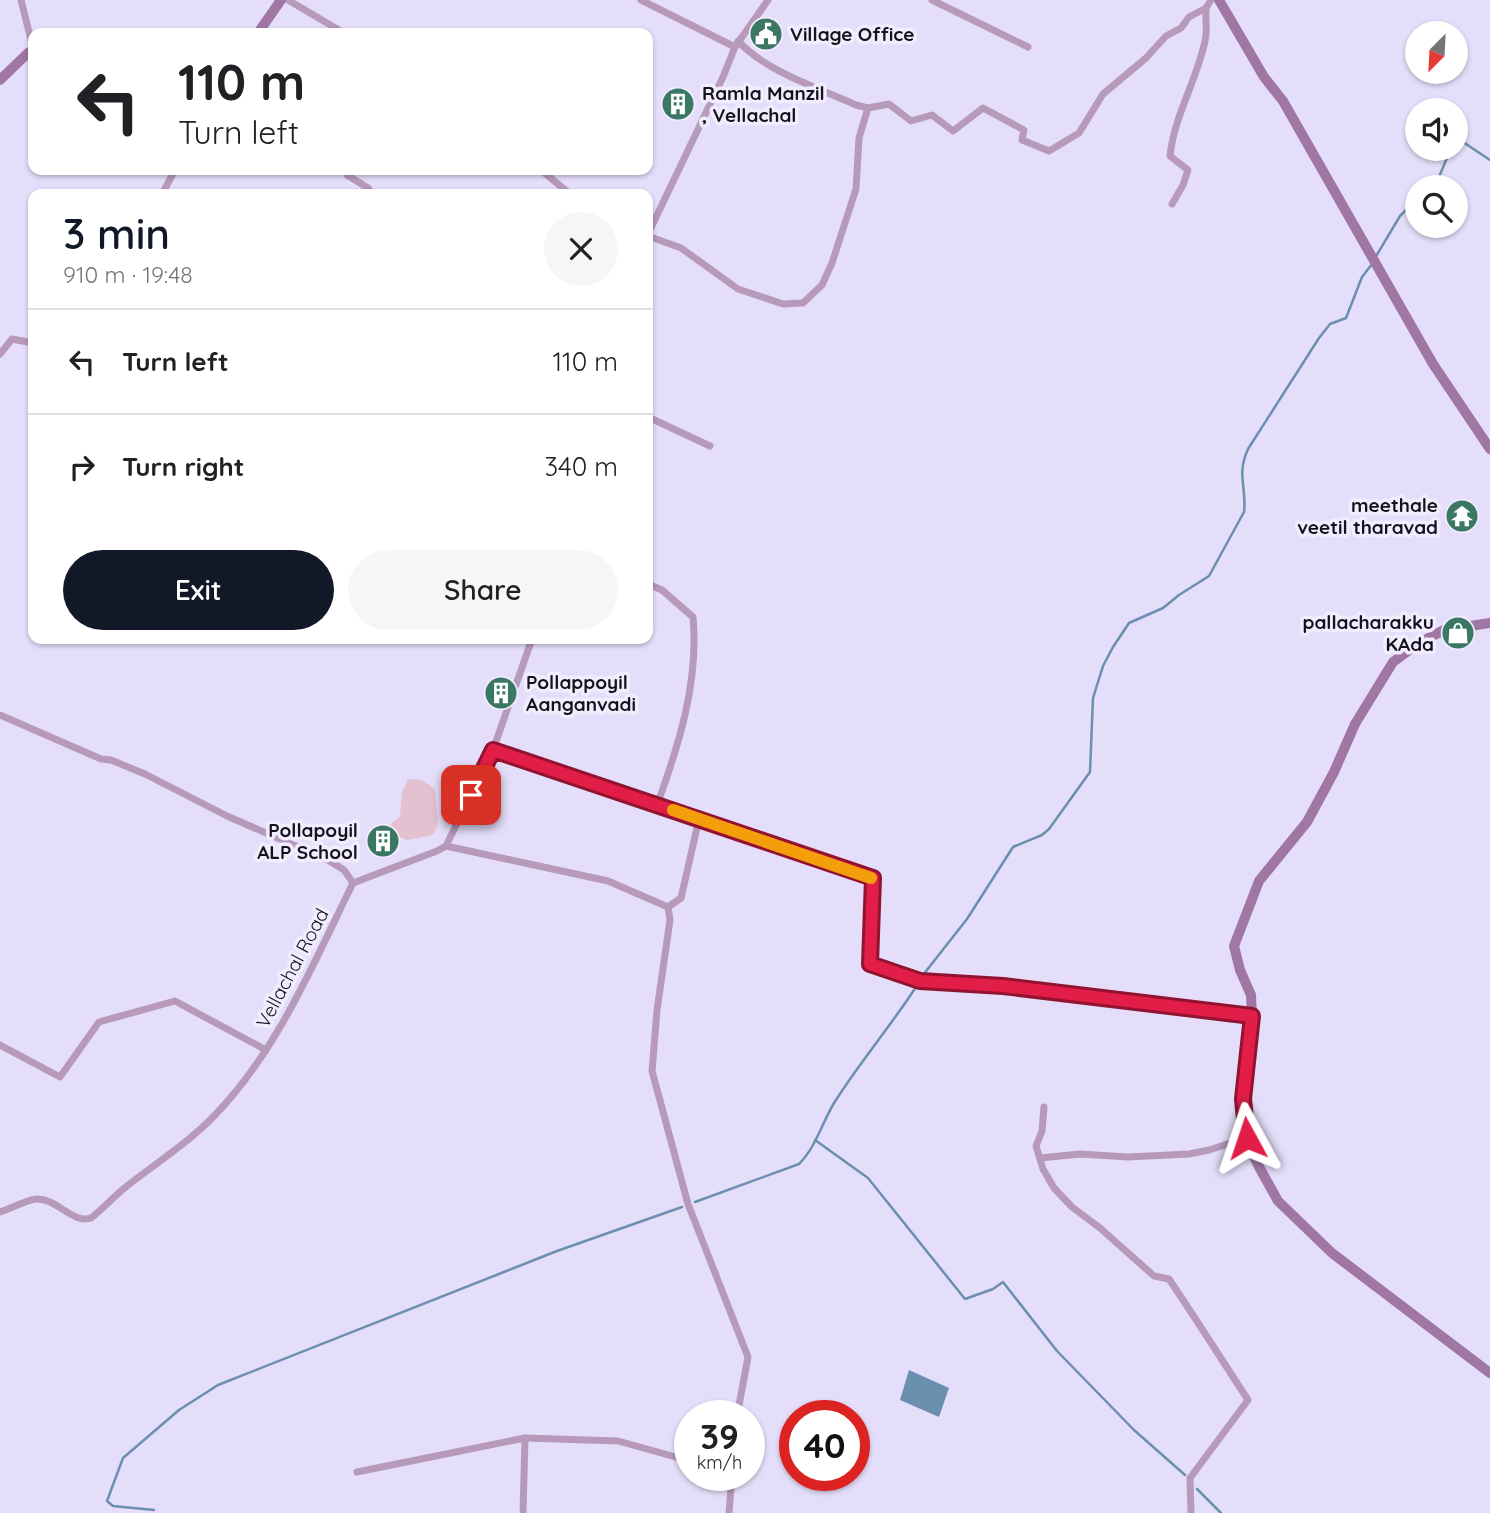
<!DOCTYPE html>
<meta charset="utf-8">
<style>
body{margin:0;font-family:Quicksand,sans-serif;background:#f6f6f6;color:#202124;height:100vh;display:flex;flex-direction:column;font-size:26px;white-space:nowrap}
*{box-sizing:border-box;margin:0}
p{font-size:23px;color:#757577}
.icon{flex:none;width:38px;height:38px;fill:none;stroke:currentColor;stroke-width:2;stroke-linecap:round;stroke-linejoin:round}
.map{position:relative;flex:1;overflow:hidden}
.panel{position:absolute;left:28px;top:189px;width:625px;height:455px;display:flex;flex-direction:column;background:#fff;border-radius:14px;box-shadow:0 2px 5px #0004}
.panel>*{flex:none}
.hud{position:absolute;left:28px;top:28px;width:625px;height:147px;border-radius:14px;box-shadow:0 2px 5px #0004;background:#fff;color:#202124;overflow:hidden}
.needle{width:46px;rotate:204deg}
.buttons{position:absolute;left:1405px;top:21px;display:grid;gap:14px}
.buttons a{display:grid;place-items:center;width:63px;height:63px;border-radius:50%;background:#fff;box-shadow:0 2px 5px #0004;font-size:35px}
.speed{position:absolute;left:674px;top:1400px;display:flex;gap:14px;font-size:35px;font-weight:700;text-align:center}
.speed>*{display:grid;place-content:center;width:91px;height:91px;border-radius:50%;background:#fff;box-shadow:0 2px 5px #0004;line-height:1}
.speed small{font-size:18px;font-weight:400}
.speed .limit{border:10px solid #d22;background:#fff;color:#111}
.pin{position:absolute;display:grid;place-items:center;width:60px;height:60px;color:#fff;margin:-30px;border-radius:14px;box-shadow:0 4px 10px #0006}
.me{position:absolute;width:77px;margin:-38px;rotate:355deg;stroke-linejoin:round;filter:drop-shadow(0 0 5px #0008)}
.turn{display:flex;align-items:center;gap:24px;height:147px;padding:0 35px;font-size:32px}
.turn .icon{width:91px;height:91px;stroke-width:2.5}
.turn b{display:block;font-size:49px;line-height:60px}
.round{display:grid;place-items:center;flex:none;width:74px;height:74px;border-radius:37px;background:#f6f6f6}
.overview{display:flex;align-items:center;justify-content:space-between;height:119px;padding:0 35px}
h1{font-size:42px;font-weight:600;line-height:52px;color:#111827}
.action{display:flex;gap:14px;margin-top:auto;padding:14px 35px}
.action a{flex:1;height:80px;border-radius:42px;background:#111827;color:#fff;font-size:28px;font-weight:600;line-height:80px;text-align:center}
.action a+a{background:#f6f6f6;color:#202124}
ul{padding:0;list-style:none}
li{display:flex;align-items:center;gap:21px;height:105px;padding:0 35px;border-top:2px solid #e0e0e0}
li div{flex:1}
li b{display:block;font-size:26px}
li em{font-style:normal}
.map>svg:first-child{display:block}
.green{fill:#e4c1d1}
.water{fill:#6b8faf}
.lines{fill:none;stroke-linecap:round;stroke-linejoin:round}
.stream{stroke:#6b8faf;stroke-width:2.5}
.street{stroke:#b79aba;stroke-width:7}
.secondary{stroke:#a076a5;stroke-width:10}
.route-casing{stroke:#92132f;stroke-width:18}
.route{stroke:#e11d48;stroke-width:12}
.slow{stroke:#f59e0b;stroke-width:12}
.labels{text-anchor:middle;stroke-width:7;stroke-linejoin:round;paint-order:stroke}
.poi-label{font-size:19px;font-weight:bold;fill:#15121c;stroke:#f1edfe;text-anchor:start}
.street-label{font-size:19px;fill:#15121c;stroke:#f1edfe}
</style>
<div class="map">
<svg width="1490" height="1513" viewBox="0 0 1490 1513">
<rect width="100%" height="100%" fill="#e5defa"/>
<path class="green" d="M408 779 422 780 435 789 438 825 433 835 407 840 390 833V825L400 816 402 792Z"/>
<path class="water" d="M909 1370 949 1388 939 1417 900 1400Z"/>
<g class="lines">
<g class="stream">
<path d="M1428 187 1439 177 1449 153 1455 152 1463 142 1490 160"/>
<path d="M1375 258 1400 216 1418 198"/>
<path d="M923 975 967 919 1013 847 1042 835 1049 829 1090 772 1093 698 1103 666 1113 647 1129 623 1163 608 1179 595 1209 576 1244 512C1247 487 1236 475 1248 449L1319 338 1330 324 1346 318 1362 277 1372 264"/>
<path d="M815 1140 868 1178 965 1299 993 1289 1003 1282 1057 1351 1134 1430 1185 1475"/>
<path d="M695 1202 799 1164C816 1147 822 1123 834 1103 859 1063 890 1027 916 987"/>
<path d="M1197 1489 1221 1513"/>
<path d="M154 1510 113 1506 107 1501 123 1458 179 1410 218 1385 557 1251 682 1207"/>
</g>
<g class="street">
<path d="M21 0 33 48"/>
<path d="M288 0 344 33"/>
<path d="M641 0 735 47"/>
<path d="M932 0 1028 47"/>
<path d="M868 108 889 104 911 121 932 115 953 131 983 108 1024 130 1022 140 1049 151 1079 133 1103 94 1146 58 1166 36 1181 28 1189 17 1206 8 1211 0"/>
<path d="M347 170V175L368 188 372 194"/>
<path d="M541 170 570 194"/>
<path d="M162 194 175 170"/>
<path d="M1172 204 1183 185 1188 170 1170 156C1174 116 1197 80 1205 41 1208 30 1205 18 1206 8"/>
<path d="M648 234 723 77 735 47 768 0"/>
<path d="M648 236 681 248 738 289 783 304 803 303 822 285 832 263 856 189 859 138 868 108 856 105C817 87 768 73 738 41"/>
<path d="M0 354 12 339 33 343"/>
<path d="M648 417 710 446"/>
<path d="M648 584 662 590 693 617C699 681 679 745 657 805"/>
<path d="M0 715 101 759 111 760 145 774 227 816 328 860 344 870 353 883"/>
<path d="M493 750 873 878 870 964 920 981 1003 986 1252 1016"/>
<path d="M446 846 608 881 668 907 670 920 657 1010 652 1071 688 1204 748 1357 737 1416"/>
<path d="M668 907 681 898 699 819"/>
<path d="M0 1045 60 1077 99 1022 175 1001 266 1050"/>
<path d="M1044 1107 1042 1131 1036 1146 1043 1169 1054 1188 1072 1207 1100 1228 1154 1276 1169 1279C1196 1319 1222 1360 1248 1400L1190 1478 1191 1513"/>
<path d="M1040 1158 1080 1154 1128 1157 1189 1154 1209 1150 1246 1138"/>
<path d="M0 1212C10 1209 29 1199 36 1199 57 1198 72 1224 91 1218 104 1208 114 1196 127 1186 156 1163 188 1143 214 1116 278 1050 313 964 353 883L437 851 446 846 493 750 532 639"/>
<path d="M525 1438 618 1441 690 1461"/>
<path d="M357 1472 525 1438 523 1513"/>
<path d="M729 1513 732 1475"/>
</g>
<g class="secondary">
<path d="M1219 0 1264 77 1283 101 1433 364 1490 449"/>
<path d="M258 33 281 0"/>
<path d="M0 80 29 52 33 51"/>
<path d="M1490 623 1444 630 1419 643 1393 662 1355 724 1334 772 1307 822 1259 881 1234 946 1240 970 1251 995 1252 1016 1243 1099 1246 1138 1258 1165 1278 1201 1332 1253 1490 1373"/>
</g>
</g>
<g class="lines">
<defs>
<path id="route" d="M471 795 493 750 873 878 870 964 920 981 1003 986 1252 1016 1243 1099 1247 1138"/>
</defs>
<use href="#route" class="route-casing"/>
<use href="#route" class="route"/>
<path class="slow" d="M673 810 871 878"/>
</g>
<defs>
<symbol id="civic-disc" viewBox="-11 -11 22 22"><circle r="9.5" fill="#3b7863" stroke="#f1edfe"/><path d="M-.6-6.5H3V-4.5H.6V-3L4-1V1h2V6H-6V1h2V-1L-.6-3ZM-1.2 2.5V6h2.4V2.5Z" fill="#fff"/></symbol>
<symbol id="building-disc" viewBox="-11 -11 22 22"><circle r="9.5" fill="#3b7863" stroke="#f1edfe"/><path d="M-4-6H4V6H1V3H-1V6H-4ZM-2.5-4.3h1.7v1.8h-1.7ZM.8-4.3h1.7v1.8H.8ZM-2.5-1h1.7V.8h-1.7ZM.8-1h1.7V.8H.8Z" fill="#fff"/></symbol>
<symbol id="temple-disc" viewBox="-11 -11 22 22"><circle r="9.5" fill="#3b7863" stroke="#f1edfe"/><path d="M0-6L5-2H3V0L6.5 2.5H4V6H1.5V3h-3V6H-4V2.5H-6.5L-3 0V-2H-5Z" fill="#fff"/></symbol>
<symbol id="shop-disc" viewBox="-11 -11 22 22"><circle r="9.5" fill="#3b7863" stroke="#f1edfe"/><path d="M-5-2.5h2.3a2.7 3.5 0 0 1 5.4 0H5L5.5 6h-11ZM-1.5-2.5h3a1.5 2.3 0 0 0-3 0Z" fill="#fff"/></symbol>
</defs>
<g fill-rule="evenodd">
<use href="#civic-disc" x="747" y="15" width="38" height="38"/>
<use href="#building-disc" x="659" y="85" width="38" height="38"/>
<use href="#temple-disc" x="1443" y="497" width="38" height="38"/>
<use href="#shop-disc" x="1439" y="614" width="38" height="38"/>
<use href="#building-disc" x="482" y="674" width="38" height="38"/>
<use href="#building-disc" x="364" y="822" width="38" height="38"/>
</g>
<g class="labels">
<g class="poi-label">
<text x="790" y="41">Village Office</text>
<text x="702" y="100">Ramla Manzil<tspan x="702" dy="22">, Vellachal</tspan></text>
<text x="1438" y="512" text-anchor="end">meethale<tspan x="1438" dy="22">veetil tharavad</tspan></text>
<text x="1434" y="629" text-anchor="end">pallacharakku<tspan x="1434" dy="22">KAda</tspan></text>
<text x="526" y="689">Pollappoyil<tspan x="526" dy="22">Aanganvadi</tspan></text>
<text x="358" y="837" text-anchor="end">Pollapoyil<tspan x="358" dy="22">ALP School</tspan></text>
</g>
<g class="street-label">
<text transform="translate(292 968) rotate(-62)" y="7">Vellachal Road</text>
</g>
</g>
</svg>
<div class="buttons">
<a><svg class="needle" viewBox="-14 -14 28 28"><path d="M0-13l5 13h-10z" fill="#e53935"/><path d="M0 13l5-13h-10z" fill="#757577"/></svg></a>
<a><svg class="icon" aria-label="sound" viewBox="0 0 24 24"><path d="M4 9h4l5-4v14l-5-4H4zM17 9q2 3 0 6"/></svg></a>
<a><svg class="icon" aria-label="search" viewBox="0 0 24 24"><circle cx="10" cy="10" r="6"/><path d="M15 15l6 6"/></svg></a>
</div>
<div class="speed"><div>39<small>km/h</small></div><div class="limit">40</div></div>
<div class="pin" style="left:471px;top:795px;background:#d93025"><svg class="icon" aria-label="arrive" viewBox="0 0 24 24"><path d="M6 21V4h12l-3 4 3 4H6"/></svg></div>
<svg class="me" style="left:1247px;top:1138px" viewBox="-20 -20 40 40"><path d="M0-17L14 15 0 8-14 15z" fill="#e11d48" stroke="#fff" stroke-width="4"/></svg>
<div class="hud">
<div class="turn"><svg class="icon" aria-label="left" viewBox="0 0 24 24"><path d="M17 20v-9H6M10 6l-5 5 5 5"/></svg><div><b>110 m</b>Turn left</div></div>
</div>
<section class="panel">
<div class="overview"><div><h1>3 min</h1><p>910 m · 19:48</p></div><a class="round"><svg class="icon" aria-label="close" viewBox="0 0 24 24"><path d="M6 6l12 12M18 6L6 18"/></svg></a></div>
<ul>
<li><svg class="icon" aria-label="left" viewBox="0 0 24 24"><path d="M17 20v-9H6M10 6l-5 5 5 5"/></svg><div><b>Turn left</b></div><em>110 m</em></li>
<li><svg class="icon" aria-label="right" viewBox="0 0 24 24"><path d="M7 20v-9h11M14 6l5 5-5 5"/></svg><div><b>Turn right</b></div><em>340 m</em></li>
</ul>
<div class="action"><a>Exit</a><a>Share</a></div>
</section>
</div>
